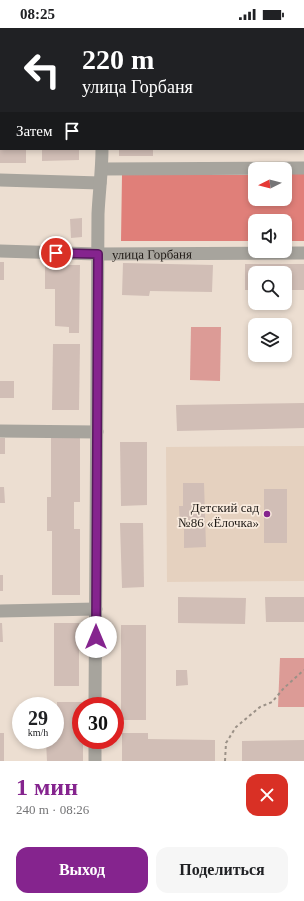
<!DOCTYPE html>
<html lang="ru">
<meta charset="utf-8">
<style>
body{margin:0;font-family:Georgia,serif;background:#f6f6f6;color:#202124;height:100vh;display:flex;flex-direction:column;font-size:15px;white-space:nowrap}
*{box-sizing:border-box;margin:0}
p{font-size:13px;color:#757577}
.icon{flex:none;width:22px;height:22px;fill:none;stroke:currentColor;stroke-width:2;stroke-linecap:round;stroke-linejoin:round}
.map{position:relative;height:733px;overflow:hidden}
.details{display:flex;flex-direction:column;background:#fff;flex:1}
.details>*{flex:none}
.banner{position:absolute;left:0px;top:0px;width:304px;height:122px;box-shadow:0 2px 6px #0003;background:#202124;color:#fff;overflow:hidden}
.needle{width:26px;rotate:264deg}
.fabs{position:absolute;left:248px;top:134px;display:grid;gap:8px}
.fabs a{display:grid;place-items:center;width:44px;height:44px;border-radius:8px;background:#fff;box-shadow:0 2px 6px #0003;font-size:20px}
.speed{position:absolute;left:12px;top:669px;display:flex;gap:8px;font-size:20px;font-weight:700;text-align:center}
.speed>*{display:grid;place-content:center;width:52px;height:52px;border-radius:50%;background:#fff;box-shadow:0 2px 6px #0003;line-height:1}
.speed small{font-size:10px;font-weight:400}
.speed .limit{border:6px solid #d22;background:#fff;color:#111}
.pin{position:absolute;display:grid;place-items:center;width:34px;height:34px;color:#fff;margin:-17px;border:2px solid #fff;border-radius:50%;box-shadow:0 1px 4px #0007}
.me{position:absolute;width:44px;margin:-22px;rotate:0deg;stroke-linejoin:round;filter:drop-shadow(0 0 3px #0008)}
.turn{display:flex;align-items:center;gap:14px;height:84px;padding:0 16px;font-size:18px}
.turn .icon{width:52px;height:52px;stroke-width:2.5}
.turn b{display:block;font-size:28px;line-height:34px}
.then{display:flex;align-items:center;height:38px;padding:0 16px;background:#0003;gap:8px;font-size:15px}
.round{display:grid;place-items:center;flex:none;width:42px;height:42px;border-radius:12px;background:#f6f6f6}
.head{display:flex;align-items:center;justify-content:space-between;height:68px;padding:0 16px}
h1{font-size:24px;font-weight:800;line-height:30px;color:#85248e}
.cta{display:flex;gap:8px;margin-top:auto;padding:8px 16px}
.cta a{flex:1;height:46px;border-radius:12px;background:#85248e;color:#fff;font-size:16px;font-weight:800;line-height:46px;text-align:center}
.cta a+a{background:#f6f6f6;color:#202124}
.status{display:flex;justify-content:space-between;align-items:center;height:28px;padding:0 20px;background:#fff;direction:ltr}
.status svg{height:11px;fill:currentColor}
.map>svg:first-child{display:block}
.built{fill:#e5d1bf}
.green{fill:#dc9b96}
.forest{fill:#e07f79}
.building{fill:#d1beb6}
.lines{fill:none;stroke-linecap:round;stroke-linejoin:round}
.path{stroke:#9b9187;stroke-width:2;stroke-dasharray:3 3;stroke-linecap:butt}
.street{stroke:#a7a49d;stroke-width:13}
.route-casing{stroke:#56175c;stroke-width:10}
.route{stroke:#85248e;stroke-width:7}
.poi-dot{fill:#85248e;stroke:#f9ebde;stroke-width:1.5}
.labels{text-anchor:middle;stroke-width:3.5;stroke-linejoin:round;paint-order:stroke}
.street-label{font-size:13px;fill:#1f1a16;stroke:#f9ebde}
.poi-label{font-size:13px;fill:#1f1a16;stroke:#f9ebde;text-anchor:end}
</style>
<div class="status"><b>08:25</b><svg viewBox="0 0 49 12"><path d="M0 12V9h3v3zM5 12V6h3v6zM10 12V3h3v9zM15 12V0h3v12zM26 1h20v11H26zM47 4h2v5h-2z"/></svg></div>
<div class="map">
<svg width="304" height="733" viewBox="0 0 304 733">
<rect width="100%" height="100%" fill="#ecded1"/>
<path class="built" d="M304 418V553L167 554 166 419Z"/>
<g class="green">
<path d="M191 299H221L220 353 190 352Z"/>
<path d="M280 630H304V679H278Z"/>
</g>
<path class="forest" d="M285 146H304V213H285V193H255V213H121L122 147H255V171H285Z"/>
<g class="building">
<rect x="0" y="121" width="26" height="14"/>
<path d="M42 121H79V132L42 133Z"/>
<rect x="119" y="121" width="34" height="7"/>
<path d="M82 190V209L71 210 70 191Z"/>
<rect x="0" y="234" width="4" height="18"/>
<path d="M123 235 213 237 212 264 150 263 149 268 122 267Z"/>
<path d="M245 236H304V262H285V245H255V262H245Z"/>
<path d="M45 237H80L79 305H69V299L55 298V261H45Z"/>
<path d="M53 316H80L79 382H52Z"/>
<rect x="0" y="353" width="14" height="17"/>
<path d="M304 375V400L177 403 176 377Z"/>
<path d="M51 408H80V474H74V501H80V567H52V503H47V469H51Z"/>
<rect x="0" y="410" width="5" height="16"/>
<path d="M120 414H147V477L121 478Z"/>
<path d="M183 455H204L206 519 184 520V498L180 499 179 478H183Z"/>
<path d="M0 459H4L5 475H0Z"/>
<rect x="264" y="461" width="23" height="54"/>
<path d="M120 495H143L144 559 122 560Z"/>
<rect x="0" y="547" width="3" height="16"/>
<path d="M178 569 246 570 245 596 178 595Z"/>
<path d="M265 569H304V594H266Z"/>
<path d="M0 595H2L3 614H0Z"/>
<rect x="54" y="595" width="25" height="63"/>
<rect x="121" y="597" width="25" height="95"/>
<path d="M176 642H187L188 657 176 658Z"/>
<path d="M57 674H82L81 712H83V733H47L46 713 58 712Z"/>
<rect x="0" y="705" width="4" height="28"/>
<path d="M122 705H148V711L215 712V733H122Z"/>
<path d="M304 712V733H242V713Z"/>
</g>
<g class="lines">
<path class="path" d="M225 733 226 715 236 699 260 679 272 674 284 660 304 642"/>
<g class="street">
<path d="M100 0V1"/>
<path d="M102 141 304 140"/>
<path d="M0 152 100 155"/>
<path id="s1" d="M0 223 97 226 304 225"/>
<path d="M0 403 97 404"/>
<path d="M0 583 96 581"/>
<path d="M95 678 98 186C99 164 102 143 102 121"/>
<path d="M95 733V712"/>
</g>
</g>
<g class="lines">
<defs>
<path id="route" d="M56 225 98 226 96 609"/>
</defs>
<use href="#route" class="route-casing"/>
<use href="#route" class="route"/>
</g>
<circle class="poi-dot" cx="267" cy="486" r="4"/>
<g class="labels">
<g class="street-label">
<text dy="5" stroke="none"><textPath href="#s1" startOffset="152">улица Горбаня</textPath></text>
</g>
<g class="poi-label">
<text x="259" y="484">Детский сад<tspan x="259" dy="15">№86 «Ёлочка»</tspan></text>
</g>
</g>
</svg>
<div class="fabs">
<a><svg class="needle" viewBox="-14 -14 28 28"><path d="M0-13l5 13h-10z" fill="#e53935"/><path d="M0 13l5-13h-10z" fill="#757577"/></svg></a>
<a><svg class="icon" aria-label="sound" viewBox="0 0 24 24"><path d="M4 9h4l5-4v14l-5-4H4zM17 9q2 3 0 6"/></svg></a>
<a><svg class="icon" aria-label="search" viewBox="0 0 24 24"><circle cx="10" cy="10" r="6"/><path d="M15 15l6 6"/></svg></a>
<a><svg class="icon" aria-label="layers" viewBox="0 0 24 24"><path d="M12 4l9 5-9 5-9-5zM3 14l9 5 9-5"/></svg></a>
</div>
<div class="speed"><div>29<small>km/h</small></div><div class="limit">30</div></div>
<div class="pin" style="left:56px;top:225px;background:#d93025"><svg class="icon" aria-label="arrive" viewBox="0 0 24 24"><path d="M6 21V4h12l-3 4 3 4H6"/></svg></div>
<svg class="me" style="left:96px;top:609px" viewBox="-20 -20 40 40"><circle r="19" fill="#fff"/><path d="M0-13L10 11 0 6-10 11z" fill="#85248e"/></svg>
<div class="banner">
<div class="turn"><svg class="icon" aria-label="left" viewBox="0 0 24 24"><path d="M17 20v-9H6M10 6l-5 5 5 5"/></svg><div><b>220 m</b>улица Горбаня</div></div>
<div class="then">Затем<svg class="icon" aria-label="arrive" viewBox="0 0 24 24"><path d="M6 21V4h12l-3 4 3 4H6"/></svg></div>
</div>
</div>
<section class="details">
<div class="head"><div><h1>1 мин</h1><p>240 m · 08:26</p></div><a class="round" style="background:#d93025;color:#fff"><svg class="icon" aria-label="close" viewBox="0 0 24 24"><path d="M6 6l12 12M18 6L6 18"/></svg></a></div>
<div class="cta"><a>Выход</a><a>Поделиться</a></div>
</section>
